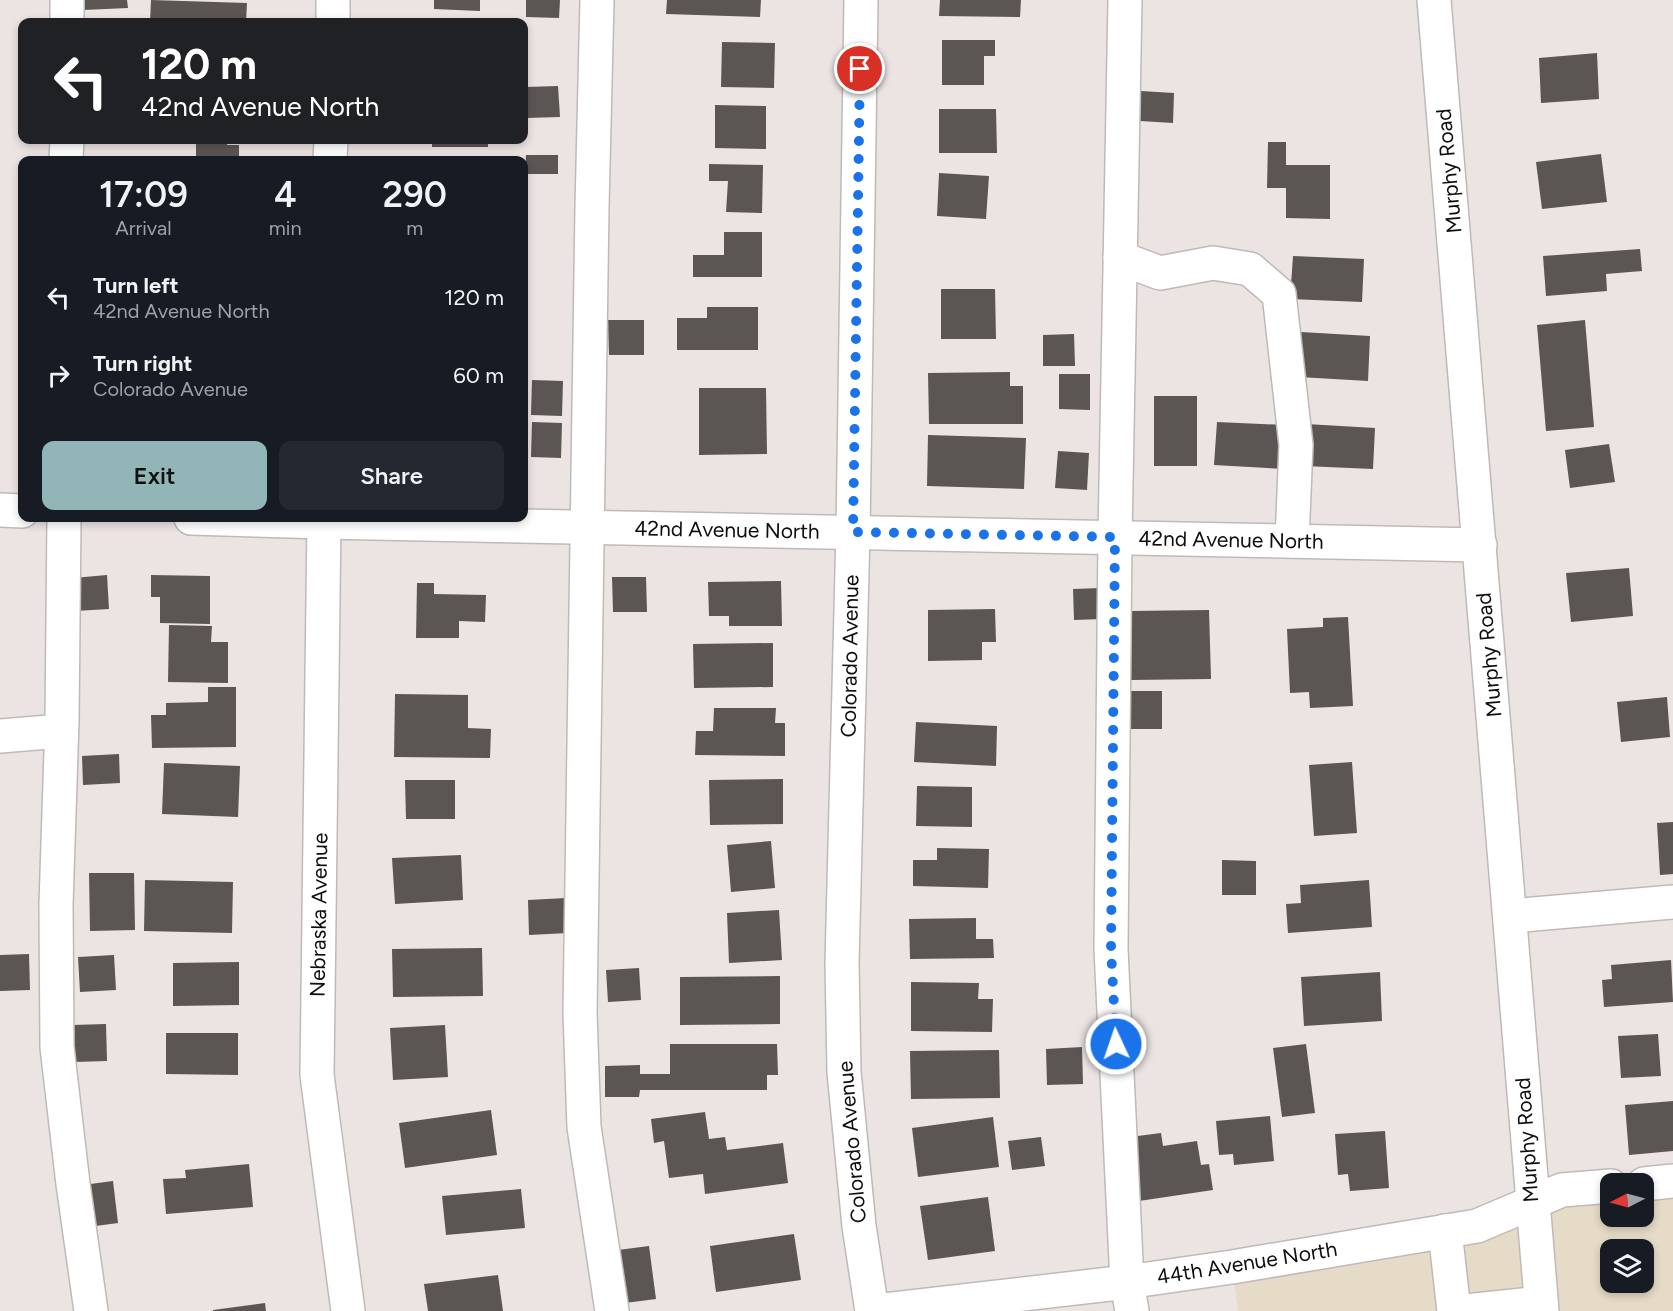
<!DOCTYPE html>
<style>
body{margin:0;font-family:Figtree,sans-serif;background:#242831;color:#f1f3f6;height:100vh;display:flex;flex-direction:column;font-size:22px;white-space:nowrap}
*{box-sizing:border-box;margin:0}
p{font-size:20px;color:#9ea1a6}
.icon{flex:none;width:33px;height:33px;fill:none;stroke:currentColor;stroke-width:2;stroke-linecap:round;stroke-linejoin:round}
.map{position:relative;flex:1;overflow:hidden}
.panel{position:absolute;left:18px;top:156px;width:510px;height:366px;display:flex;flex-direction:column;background:#171b24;border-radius:12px;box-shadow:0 3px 9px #0003}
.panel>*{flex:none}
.banner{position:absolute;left:18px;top:18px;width:510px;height:126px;border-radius:12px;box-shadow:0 3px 9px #0003;background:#202124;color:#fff;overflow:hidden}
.needle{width:39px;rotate:264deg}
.tools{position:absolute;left:1600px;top:1173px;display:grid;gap:12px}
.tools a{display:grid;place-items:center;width:54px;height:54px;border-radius:12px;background:#171b24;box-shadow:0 3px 9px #0003;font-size:30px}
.pin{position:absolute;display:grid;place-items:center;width:51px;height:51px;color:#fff;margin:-26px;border:3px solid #fff;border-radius:50%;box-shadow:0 2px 6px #0007}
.me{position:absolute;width:66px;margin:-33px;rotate:357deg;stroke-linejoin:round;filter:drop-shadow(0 0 4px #0008)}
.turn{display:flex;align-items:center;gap:21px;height:126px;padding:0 24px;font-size:27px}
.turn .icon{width:78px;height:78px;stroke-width:2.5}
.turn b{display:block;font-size:42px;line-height:51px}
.eta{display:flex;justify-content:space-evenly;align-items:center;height:102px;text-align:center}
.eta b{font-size:36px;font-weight:600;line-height:42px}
.cta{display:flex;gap:12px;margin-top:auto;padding:12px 24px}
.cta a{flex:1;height:69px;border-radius:12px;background:#92b5b7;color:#111;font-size:24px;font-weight:600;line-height:69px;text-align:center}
.cta a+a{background:#242831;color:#f1f3f6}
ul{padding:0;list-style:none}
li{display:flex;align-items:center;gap:18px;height:78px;padding:0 24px}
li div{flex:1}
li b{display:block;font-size:22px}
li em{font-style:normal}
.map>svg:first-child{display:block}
.commercial{fill:#e6dbc6;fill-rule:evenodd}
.building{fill:#5b5554}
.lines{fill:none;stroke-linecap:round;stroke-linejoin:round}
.minor-casing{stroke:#c0b9b7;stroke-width:36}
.major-casing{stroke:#c0b9b7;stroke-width:36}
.minor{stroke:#fff;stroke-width:33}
.major{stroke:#fff;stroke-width:33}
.route{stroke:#1a73e8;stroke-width:10;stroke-dasharray:0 18}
.labels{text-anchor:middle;stroke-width:6;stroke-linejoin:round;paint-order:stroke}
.street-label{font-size:21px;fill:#100e0d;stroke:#fff}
</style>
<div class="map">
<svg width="1673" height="1311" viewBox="0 0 1673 1311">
<rect width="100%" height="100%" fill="#ebe4e2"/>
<path class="commercial" d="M1673 1181V1311H1238L1232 1267 1611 1186V1216H1644V1184ZM1611 1250H1644V1282H1611Z"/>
<g class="building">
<path d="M83 0H127L128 8 83 10Z"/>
<path d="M151 0 247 3 246 22H150Z"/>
<path d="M434 0H480V11L434 9Z"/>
<path d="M526 0H560L559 18 526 17Z"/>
<path d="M667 0H761L760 17 666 14Z"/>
<path d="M940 0H1021L1020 17 939 16Z"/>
<path d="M942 40H995V56H984V85H942Z"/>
<path d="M722 42 775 43 774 88 721 87Z"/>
<path d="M1597 53 1599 99 1541 103 1539 58Z"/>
<path d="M558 86 560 117 527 118 525 87Z"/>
<path d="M1141 91 1174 93 1173 123 1140 121Z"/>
<path d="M715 105 766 106V149L715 148Z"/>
<path d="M939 109H996L997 153H939Z"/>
<path d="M196 140H227V145H239V160H196Z"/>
<rect x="432" y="140" width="56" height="7"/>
<path d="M1268 142H1286V165H1330V219L1286 218V188H1267Z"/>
<path d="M1601 154 1607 202 1542 209 1536 162Z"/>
<path d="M526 155H558V174H525Z"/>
<path d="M709 164 763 165 762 213 726 212 728 181H709Z"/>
<path d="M939 173 989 176 986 219 937 216Z"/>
<path d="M724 232H762V277H693V255H724Z"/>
<path d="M1640 249 1642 271 1606 274 1607 291 1546 296 1543 256Z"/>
<path d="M1293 256 1364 259 1362 302 1290 299Z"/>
<path d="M941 289H995L996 339H941Z"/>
<path d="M707 307H758V350H677V318H707Z"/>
<path d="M608 320H644V355H609Z"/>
<path d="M1585 320 1594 427 1546 431 1537 325Z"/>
<path d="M1301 332 1370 336 1368 381 1299 377Z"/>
<path d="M1074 334 1075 366H1043V335Z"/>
<path d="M1010 372V386H1023V424H929L928 373Z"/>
<path d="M1059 374H1090V410L1059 409Z"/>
<path d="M532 380 563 381 562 416 531 415Z"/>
<path d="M699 388H766L767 454 699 455Z"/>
<rect x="1154" y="396" width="43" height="70"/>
<path d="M532 422 562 423 561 458 531 457Z"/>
<path d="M1217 422 1286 425 1284 469 1214 465Z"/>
<path d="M1306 424 1375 428 1373 469 1304 466Z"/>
<path d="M928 435 1026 438 1024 489 927 486Z"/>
<path d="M1609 444 1615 482 1570 488 1565 450Z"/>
<path d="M1058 451 1089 453 1087 490 1055 488Z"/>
<path d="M1629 568 1633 616 1571 622 1566 573Z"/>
<path d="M107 575 109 609 75 611 73 578Z"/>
<path d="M151 575 210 576V624L160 623V597H151Z"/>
<path d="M612 577H646L647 612H613Z"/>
<path d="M781 581 782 626H729V616H709L708 582Z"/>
<path d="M417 583H434V594L486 595 485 622 459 621V638H416Z"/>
<path d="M1101 588 1102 619 1074 620 1073 589Z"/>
<path d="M995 609 996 642H982V660L928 661V610Z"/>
<path d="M1209 610 1211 679 1131 680 1130 611Z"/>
<path d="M1348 617 1353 706 1310 708 1309 692 1290 693 1287 629 1323 627V618Z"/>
<path d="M169 625 212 626 211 642H228V683L168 682Z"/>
<path d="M773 643V687L694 688 693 644Z"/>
<path d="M208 687H236V747L152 748 151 715H166V703L208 702Z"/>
<path d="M1129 691H1162V729H1128Z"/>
<path d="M395 694 468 695V728L491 729 490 758 394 757Z"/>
<path d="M1667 697 1670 737 1621 742 1617 702Z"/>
<path d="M714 708H776L775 723H785V756L695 755 696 731H713Z"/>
<path d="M916 722 997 726 996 766 914 762Z"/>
<path d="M119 754 120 783 83 785 82 756Z"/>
<path d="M1352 762 1357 833 1314 836 1309 765Z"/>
<path d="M164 763 240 766 238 817 162 814Z"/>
<path d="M783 779V824L710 825 709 780Z"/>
<path d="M405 780H455V819H406Z"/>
<path d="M917 786 972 787V827L916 826Z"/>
<path d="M1673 822V874L1660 875 1657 823Z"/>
<path d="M771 841 775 888 731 892 727 845Z"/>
<path d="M937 848 989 849 988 888 913 886V860H937Z"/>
<path d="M461 855 463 900 395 904 392 858Z"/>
<path d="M1222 860 1256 861V895H1222Z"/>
<path d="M89 873H134L135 930 90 931Z"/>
<path d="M145 880 233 882 232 933 144 931Z"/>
<path d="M1369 880 1372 927 1288 933 1286 904 1301 903 1300 885Z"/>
<path d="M566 898 568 933 529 935 528 900Z"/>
<path d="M779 910 782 960 729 963 727 913Z"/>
<path d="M976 918V939H993L994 958 910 959 909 919Z"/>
<path d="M482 948 483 996 393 997 392 949Z"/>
<path d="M29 954 30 990 0 991V955Z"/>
<path d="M114 955 116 990 80 992 78 957Z"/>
<path d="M1671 960 1673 1002 1604 1007 1602 980 1612 979 1611 965Z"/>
<path d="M239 962V1005L173 1006V963Z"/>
<path d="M639 968 641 1000 608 1002 606 970Z"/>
<path d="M1380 972 1382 1021 1304 1026 1301 977Z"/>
<path d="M780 976V1024L680 1025V977Z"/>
<path d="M911 982 979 983 978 999H993L992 1032 911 1031Z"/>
<path d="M106 1024 107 1061 74 1062 72 1025Z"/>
<path d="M445 1025 448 1077 393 1080 390 1028Z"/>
<path d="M166 1033H238V1075L166 1074Z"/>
<path d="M1658 1034 1661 1076 1621 1078 1618 1036Z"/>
<path d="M670 1044H777L778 1075H767V1090H640L639 1097H605V1066L640 1065V1074H670Z"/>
<path d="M1306 1044 1315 1113 1282 1117 1273 1048Z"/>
<path d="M1082 1047 1083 1084 1047 1085 1046 1049Z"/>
<path d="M999 1050 1000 1098 911 1099 910 1051Z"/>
<path d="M1673 1101V1151L1629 1155 1625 1105Z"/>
<path d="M491 1110 497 1155 405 1168 399 1123Z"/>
<path d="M705 1112 709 1139 725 1137 727 1150 783 1143 788 1183 705 1194 703 1174 669 1178 664 1141 654 1143 651 1119Z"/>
<path d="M1270 1116 1274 1161 1234 1165 1233 1154 1219 1155 1216 1121Z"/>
<path d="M993 1117 999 1167 918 1177 912 1128Z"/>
<path d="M1385 1131 1389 1188 1350 1191 1348 1174 1338 1175 1335 1134Z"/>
<path d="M1161 1133 1163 1146 1197 1141 1201 1165 1209 1164 1213 1190 1139 1201 1130 1137Z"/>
<path d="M1041 1137 1045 1166 1012 1170 1008 1141Z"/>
<path d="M249 1164 253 1207 166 1214 163 1179 186 1178 185 1170Z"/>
<path d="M113 1181 118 1223 88 1227 83 1185Z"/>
<path d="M521 1189 525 1228 446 1235 442 1196Z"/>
<path d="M988 1197 995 1251 928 1260 920 1206Z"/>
<path d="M794 1234 801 1280 716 1292 710 1246Z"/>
<path d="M649 1246 656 1299 625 1303 618 1250Z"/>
<path d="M498 1275 503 1311H428L424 1284Z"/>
<path d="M265 1303 266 1311H213V1310Z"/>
</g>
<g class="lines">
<defs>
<g id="minor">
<path d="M67 0V22"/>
<path d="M597 0 592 207 580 1013 584 1127 612 1311"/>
<path d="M861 0 853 532 842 963 844 1072 859 1226 872 1311"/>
<path d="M1125 0 1115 537 1111 949 1127 1282 1132 1311"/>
<path d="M333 22V0"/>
<path d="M66 160 67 140"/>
<path d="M330 160 331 140"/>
<path d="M1120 258 1160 273 1213 263 1250 269 1279 294 1296 445 1292 541"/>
<path d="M0 510 22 511"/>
<path d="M64 518 62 721 56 905 57 1047 73 1184 91 1311"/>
<path d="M191 518 324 522 1480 545"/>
<path d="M324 518 317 1075 348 1311"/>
<path d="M0 736 61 731"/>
<path d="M1511 916 1673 902"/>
<path d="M1644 1184 1673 1181"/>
<path d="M1445 1231 1454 1311"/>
<path d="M876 1311 1127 1282 1232 1267 1477 1226 1562 1190 1611 1186"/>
<path d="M1466 1311 1541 1303"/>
</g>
<path id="major" d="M1434 0 1542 1311"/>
</defs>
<use href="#minor" class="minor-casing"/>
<use href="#major" class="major-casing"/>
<use href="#minor" class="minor"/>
<use href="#major" class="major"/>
</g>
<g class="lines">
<path class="route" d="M860 69 853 532 1115 537 1111 949 1116 1044"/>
</g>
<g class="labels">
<g class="street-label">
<text transform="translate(1449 171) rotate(-95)" y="7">Murphy Road</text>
<text transform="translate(727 530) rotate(1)" y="7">42nd Avenue North</text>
<text transform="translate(1231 540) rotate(1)" y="7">42nd Avenue North</text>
<text transform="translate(1489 655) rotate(-95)" y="7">Murphy Road</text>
<text transform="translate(850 656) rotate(-89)" y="7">Colorado Avenue</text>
<text transform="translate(319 915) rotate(-89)" y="7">Nebraska Avenue</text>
<text transform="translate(1527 1140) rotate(-94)" y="7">Murphy Road</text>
<text transform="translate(852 1142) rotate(-95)" y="7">Colorado Avenue</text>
<text transform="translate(1247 1263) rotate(-9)" y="7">44th Avenue North</text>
</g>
</g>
</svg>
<div class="tools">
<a><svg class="needle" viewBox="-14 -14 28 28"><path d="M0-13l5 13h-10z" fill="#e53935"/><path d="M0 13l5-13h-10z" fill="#9ea1a6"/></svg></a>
<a><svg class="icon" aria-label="layers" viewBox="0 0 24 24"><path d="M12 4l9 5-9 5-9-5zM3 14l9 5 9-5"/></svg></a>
</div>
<div class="pin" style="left:860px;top:69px;background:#d93025"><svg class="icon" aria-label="arrive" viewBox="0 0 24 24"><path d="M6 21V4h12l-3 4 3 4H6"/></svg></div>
<svg class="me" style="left:1116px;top:1044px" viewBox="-20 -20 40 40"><circle r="17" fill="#1a73e8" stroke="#fff" stroke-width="3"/><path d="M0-11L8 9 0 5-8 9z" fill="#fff"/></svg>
<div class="banner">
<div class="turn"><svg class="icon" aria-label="left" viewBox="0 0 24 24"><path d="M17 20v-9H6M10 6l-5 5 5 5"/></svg><div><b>120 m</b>42nd Avenue North</div></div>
</div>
<section class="panel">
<div class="eta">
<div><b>17:09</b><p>Arrival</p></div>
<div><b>4</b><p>min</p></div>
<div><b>290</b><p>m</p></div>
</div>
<ul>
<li><svg class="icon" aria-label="left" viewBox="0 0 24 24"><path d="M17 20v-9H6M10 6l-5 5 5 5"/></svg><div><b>Turn left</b><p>42nd Avenue North</p></div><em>120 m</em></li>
<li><svg class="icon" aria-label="right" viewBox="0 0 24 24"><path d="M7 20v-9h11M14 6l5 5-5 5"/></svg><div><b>Turn right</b><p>Colorado Avenue</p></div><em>60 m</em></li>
</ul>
<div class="cta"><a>Exit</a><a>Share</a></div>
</section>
</div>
